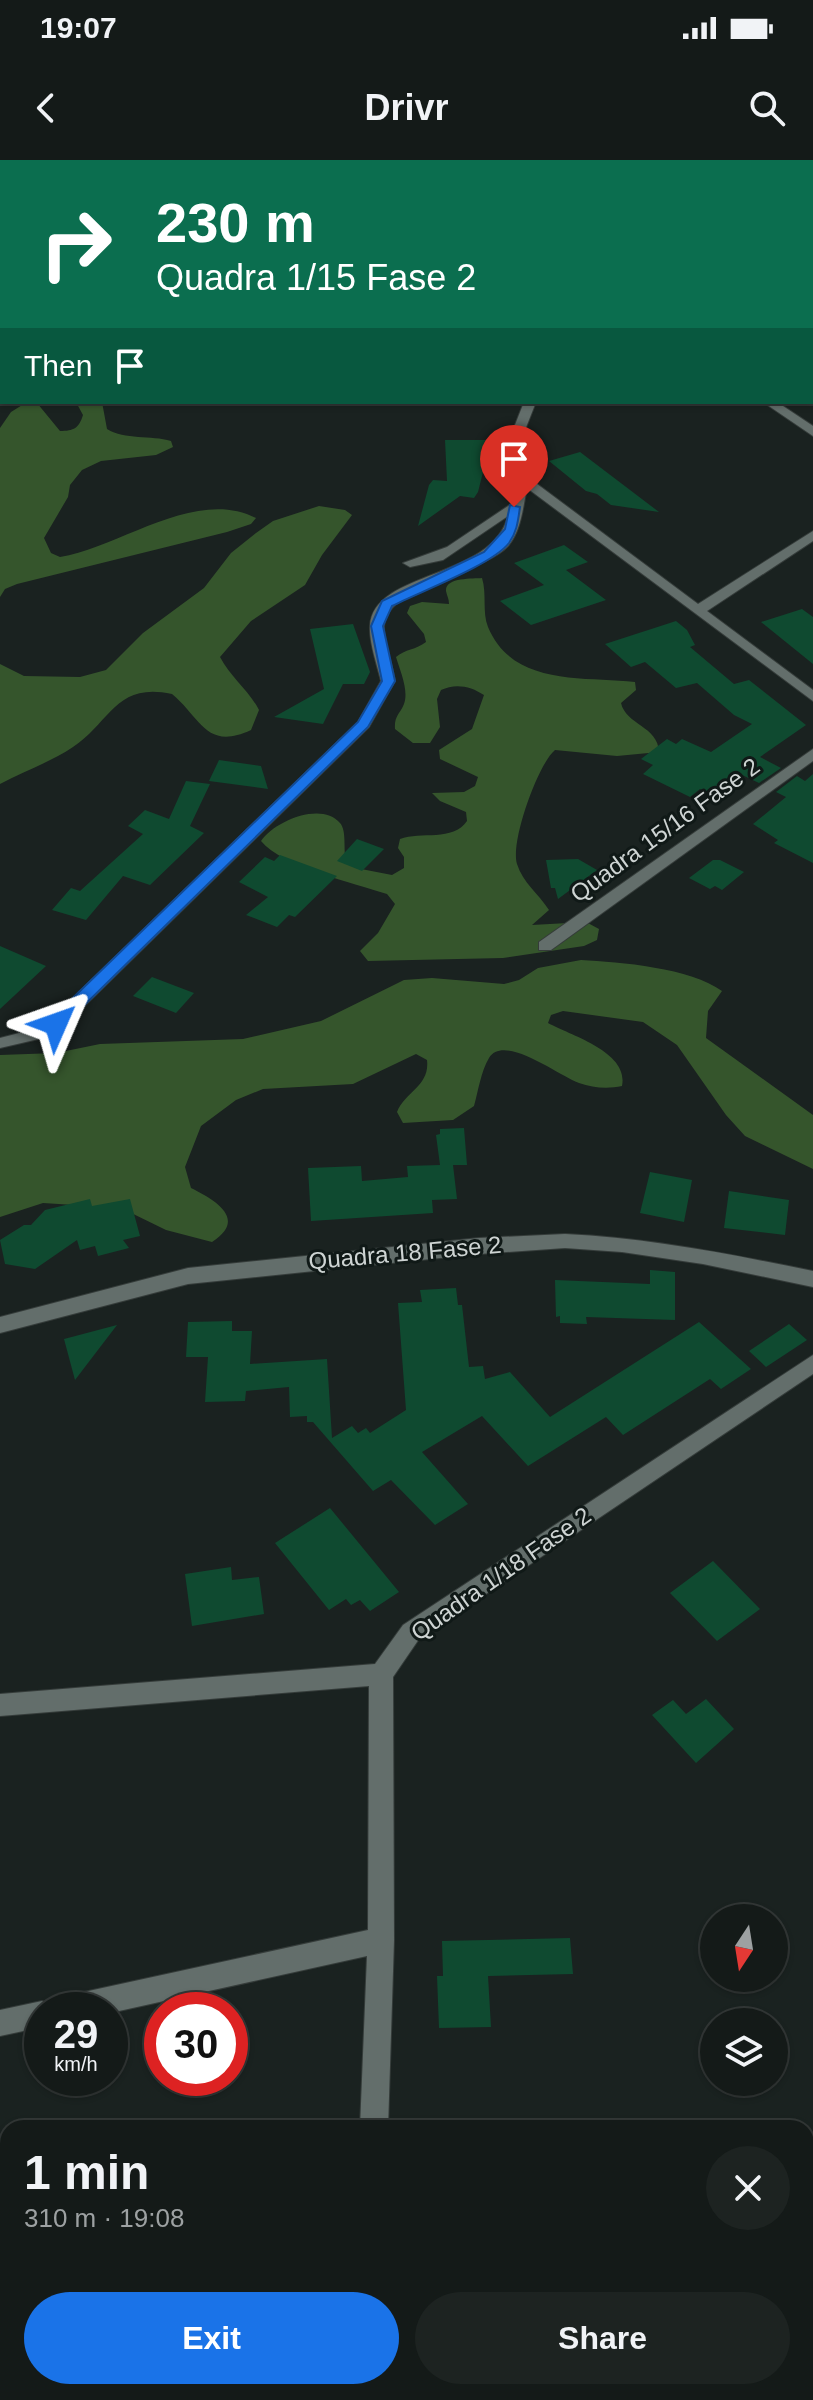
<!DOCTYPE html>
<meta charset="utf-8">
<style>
body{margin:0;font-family:Helvetica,sans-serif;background:#1d2321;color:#f1f3f6;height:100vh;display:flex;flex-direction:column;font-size:30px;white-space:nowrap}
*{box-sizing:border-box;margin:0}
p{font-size:26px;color:#9da1a2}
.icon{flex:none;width:44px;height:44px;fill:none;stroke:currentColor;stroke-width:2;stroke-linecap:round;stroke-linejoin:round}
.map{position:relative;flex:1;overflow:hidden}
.drawer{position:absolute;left:0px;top:1960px;width:814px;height:280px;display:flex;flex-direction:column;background:#141a18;border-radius:24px 24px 0 0;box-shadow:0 2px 6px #0004,0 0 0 2px #333837}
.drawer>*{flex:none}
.top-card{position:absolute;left:0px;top:0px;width:814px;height:244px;box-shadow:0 2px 6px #0004,0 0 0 2px #333837;background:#0b6e4f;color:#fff;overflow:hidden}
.needle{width:52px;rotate:192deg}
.controls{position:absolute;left:700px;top:1744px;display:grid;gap:16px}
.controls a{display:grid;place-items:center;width:88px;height:88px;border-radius:50%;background:#141a18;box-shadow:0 2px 6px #0004,0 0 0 2px #333837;font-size:40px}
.speed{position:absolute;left:24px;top:1832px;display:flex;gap:16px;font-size:40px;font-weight:700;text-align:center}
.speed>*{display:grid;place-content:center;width:104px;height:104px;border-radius:50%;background:#141a18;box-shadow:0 2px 6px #0004,0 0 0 2px #333837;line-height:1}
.speed small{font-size:20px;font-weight:400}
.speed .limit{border:12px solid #d22;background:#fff;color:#111}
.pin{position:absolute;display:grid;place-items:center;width:68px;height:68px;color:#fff;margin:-82px -34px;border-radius:50% 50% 50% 0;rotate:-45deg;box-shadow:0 0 8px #0007}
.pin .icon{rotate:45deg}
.me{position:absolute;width:88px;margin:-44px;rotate:47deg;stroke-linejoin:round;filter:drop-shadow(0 0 6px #0008)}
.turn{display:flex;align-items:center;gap:28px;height:168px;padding:0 24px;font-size:36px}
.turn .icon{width:104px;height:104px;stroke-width:2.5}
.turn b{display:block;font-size:56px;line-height:68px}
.then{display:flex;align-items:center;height:76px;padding:0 24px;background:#0003;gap:16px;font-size:30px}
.round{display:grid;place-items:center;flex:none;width:84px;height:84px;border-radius:42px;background:#1d2321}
.summary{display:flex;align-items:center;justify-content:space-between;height:136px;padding:0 24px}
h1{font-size:48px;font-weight:800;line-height:60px}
.cta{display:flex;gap:16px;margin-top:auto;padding:16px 24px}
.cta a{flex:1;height:92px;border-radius:48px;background:#1a73e8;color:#fff;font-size:32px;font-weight:800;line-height:92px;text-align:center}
.cta a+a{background:#1d2321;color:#f1f3f6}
.status{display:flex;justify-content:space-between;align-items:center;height:56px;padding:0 40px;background:#141a18;direction:ltr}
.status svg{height:22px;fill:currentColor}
header{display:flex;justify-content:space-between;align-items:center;height:104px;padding:0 24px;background:#141a18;font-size:36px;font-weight:800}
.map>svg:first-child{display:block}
.forest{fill:#35552c}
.building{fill:#0f4a30}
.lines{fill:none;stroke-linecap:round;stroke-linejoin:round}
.minor-casing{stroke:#353c3a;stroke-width:2}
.minor{fill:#636e6b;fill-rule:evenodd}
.route{fill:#1a73e8;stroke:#114b97;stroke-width:2}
.labels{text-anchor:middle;stroke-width:6;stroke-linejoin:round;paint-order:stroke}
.street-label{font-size:24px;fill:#ced4d3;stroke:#101917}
</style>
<div class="status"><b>19:07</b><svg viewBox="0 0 49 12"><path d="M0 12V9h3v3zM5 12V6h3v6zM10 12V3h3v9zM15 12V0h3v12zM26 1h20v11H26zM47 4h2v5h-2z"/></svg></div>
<header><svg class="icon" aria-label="back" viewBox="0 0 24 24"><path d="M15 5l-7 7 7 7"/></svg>Drivr<svg class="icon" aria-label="search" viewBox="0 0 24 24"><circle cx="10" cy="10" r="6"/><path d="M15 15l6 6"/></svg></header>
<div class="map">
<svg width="813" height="2240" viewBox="0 0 813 2240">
<rect width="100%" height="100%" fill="#1a2220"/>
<g class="forest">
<path d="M27 242 37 243 60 271C74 271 79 268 83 255L77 244 59 242H102L107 269C125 280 151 275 171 281L173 287 156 295 101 301 82 310 70 325 68 337 44 378 51 393 60 397C120 387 196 327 256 358L251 364 227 372 17 424 5 429 0 437V268L11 252Z"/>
<path d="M319 346 345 350 352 355 322 395 305 425 251 461 220 497C231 518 248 529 259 550L251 570C206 591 201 558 172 534 115 522 111 562 73 587 51 602 24 611 0 624V504L24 516 80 517 106 510 143 473 204 428 231 393 256 373 273 361Z"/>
<path d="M482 418C487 434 482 452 488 467 513 527 584 516 635 522L636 530 621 543C626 565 658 566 659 592L617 596 555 590C538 604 510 682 517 704 523 723 538 733 549 750L532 765 586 762 599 769 597 780 584 786 503 798 368 801 360 791 378 773 395 744 387 734C354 723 282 707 261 681 274 661 322 641 340 663 347 671 343 690 346 700L356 708 392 715 404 708V697L398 688 400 679C421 671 453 682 467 661L466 652 440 641 432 633 464 632 475 626 478 617 440 599 439 590 472 569 484 535C471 526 455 523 441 530L437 539 440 567 430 583H413L395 569C394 556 400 554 404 544 409 530 400 511 396 497 405 489 416 490 426 482L424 474 407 453 410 446 422 442 449 444C449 439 447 436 446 431 445 417 473 419 482 418Z"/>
<path d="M581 800C620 802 691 808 722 831L708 851 706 878 813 955V1009L745 976 726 955 677 885 643 862 563 851 551 855 548 863C572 876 629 892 622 926 608 929 593 928 579 923 559 916 504 873 489 898 481 911 478 932 474 946L453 960 403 963 397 952C406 931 430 926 427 900L416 894 353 924 263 929 236 940 201 966 185 1007 191 1028C215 1040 248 1059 212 1082L166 1070 121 1048 43 1043 0 1057V895L56 893 100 884 243 879 321 861 404 820 432 818 504 824 519 820 538 808Z"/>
</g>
<g class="building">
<path d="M445 280H491L478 332 474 338 460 336 418 366 429 325 433 320 447 321Z"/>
<path d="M580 292 659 352 611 345 597 334 586 331 549 301Z"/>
<path d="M564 385 588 402 566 410 606 440 531 465 500 441 544 425 514 403Z"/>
<path d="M802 449 813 457V504L761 462Z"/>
<path d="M676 461 687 470 695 485 690 487 734 524 749 520 806 565 760 597 781 608 759 623 740 614 712 634 700 629 690 637 643 614 653 605 641 599 667 579 676 584 682 579 711 592 752 564 734 555 697 523 676 528 645 502 631 507 605 484Z"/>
<path d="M353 464 370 512 364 524H343L323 564 274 557 324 529 310 469Z"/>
<path d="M219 600 261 606 268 629 209 621Z"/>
<path d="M813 614V703L774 683 778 680 753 664 786 637 776 632 797 616 805 621Z"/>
<path d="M186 621 210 624 190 666 204 673 150 725 123 716 86 760 52 750 71 728 80 731 143 674 128 666 145 650 169 659Z"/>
<path d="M357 679 384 689 362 711 337 701Z"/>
<path d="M280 695 337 716 295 757 289 755 277 767 246 755 268 737 239 722 265 697 274 701Z"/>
<path d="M578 699 597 710 558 739 555 728H551L546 700Z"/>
<path d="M713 700H720L744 712 722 730 715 726 710 729 689 718Z"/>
<path d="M0 786 46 806 0 849Z"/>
<path d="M152 817 194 833 176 853 133 836Z"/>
<path d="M464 968 467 1005H453L457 1039 432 1040 433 1053 311 1061 308 1008 361 1006 362 1021 408 1017 407 1006 440 1005 436 975 440 974V969Z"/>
<path d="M650 1012 692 1020 684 1062 640 1053Z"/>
<path d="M729 1031 789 1040 785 1075 724 1068Z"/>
<path d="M90 1039 92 1046 130 1039 140 1076 123 1080 129 1088 98 1096 95 1086 80 1090 77 1080 35 1109 5 1104 0 1080 24 1065H31L45 1050Z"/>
<path d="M650 1110 675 1112V1160L586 1157 587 1164 560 1163V1156L556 1157 555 1120 650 1124Z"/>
<path d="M456 1128 458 1145H462L469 1207 483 1206 485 1219 510 1212 550 1257 699 1162 751 1209 721 1229 710 1219 623 1275 606 1257 528 1306 482 1256 422 1292 468 1344 435 1365 391 1320 373 1331 313 1262H307V1256L290 1257 289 1227 246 1231 245 1241 205 1242 208 1197H186L188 1162 232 1161V1171H252L250 1204 327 1199 332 1278 352 1266 358 1273 366 1268 370 1273 406 1250 398 1143 422 1142 420 1130Z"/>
<path d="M789 1164 807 1180 766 1207 749 1191Z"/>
<path d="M117 1165 75 1220 64 1179Z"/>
<path d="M330 1348 399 1432 370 1451 360 1440 351 1445 346 1439 329 1450 275 1383Z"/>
<path d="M713 1401 760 1449 717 1481 670 1433Z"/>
<path d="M231 1407 232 1420 259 1417 264 1454 192 1466 185 1414Z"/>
<path d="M706 1539 734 1569 696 1603 652 1555 673 1540 686 1554Z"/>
<path d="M570 1778 573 1814 488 1816 491 1867 439 1868 437 1816H443L442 1781Z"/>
</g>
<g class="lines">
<defs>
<g id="minor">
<path d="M276 0H295L275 2Z"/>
<path d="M519 0H536L518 2Z"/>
<path d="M686 0H698L699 2H687Z"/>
<rect x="0" y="3" width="2" height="6"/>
<rect x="0" y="20" width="2" height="6"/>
<rect x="812" y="67" width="1" height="6"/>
<rect x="0" y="85" width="2" height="6"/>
<rect x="0" y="227" width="2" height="8"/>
<path d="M524 242H536L525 270 529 318 698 444 813 371V381L707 451 813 530V541L527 328C523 347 521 371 508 386 482 414 384 426 384 467 384 484 392 504 395 521L369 567 62 868 43 878 0 888V878L31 870 50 860 358 562 381 521C377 504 369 483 370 466 373 410 492 420 508 356L443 400 410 407 403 403 447 387 511 344 517 319 513 270Z"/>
<path d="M763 242H777L813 266V276Z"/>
<path d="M813 589V601L551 790H539V782Z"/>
<path d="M565 1074C649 1078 730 1094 813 1111V1127L703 1104 622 1092 565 1088 479 1094 188 1124 0 1173V1157L188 1108 479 1078Z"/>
<path d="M813 1195V1214L419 1479 393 1517 394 1780 388 1968H360L367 1796 110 1853V1850H42V1867L0 1876V1850L42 1841 50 1844 61 1837 368 1770 369 1526 0 1556V1534L375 1504 403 1465Z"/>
<rect x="358" y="2232" width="30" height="8"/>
</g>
</defs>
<use href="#minor" class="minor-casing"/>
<use href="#minor" class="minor"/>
</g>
<path class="route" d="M510 345 520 347C518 361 517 372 509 383 492 405 419 432 392 446L383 466 395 521 368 567 61 868H50V860L358 562 382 521 371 466 382 441 484 392 505 369Z"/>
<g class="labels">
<g class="street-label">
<text transform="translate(665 670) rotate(-36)" y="8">Quadra 15/16 Fase 2</text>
<text transform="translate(405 1093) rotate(-5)" y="8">Quadra 18 Fase 2</text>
<text transform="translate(501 1414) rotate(-35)" y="8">Quadra 1/18 Fase 2</text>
</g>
</g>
</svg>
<div class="controls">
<a><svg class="needle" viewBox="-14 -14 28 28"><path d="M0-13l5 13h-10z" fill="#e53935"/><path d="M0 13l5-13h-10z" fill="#9da1a2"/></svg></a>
<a><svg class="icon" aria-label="layers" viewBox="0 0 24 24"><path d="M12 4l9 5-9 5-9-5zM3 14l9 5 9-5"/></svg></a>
</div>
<div class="speed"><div>29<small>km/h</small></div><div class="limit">30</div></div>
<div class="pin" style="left:514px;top:347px;background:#d93025"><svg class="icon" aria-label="arrive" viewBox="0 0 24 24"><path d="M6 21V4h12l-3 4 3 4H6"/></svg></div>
<svg class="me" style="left:56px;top:864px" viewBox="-20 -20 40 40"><path d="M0-17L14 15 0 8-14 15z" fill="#1a73e8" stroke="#fff" stroke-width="4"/></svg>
<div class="top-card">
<div class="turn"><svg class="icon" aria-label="right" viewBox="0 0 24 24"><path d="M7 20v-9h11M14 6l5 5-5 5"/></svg><div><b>230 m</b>Quadra 1/15 Fase 2</div></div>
<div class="then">Then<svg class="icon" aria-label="arrive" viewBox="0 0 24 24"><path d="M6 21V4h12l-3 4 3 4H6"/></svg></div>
</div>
<section class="drawer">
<div class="summary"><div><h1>1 min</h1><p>310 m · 19:08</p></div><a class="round"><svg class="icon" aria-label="close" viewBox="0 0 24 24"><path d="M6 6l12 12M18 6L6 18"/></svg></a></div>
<div class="cta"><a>Exit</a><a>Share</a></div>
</section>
</div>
